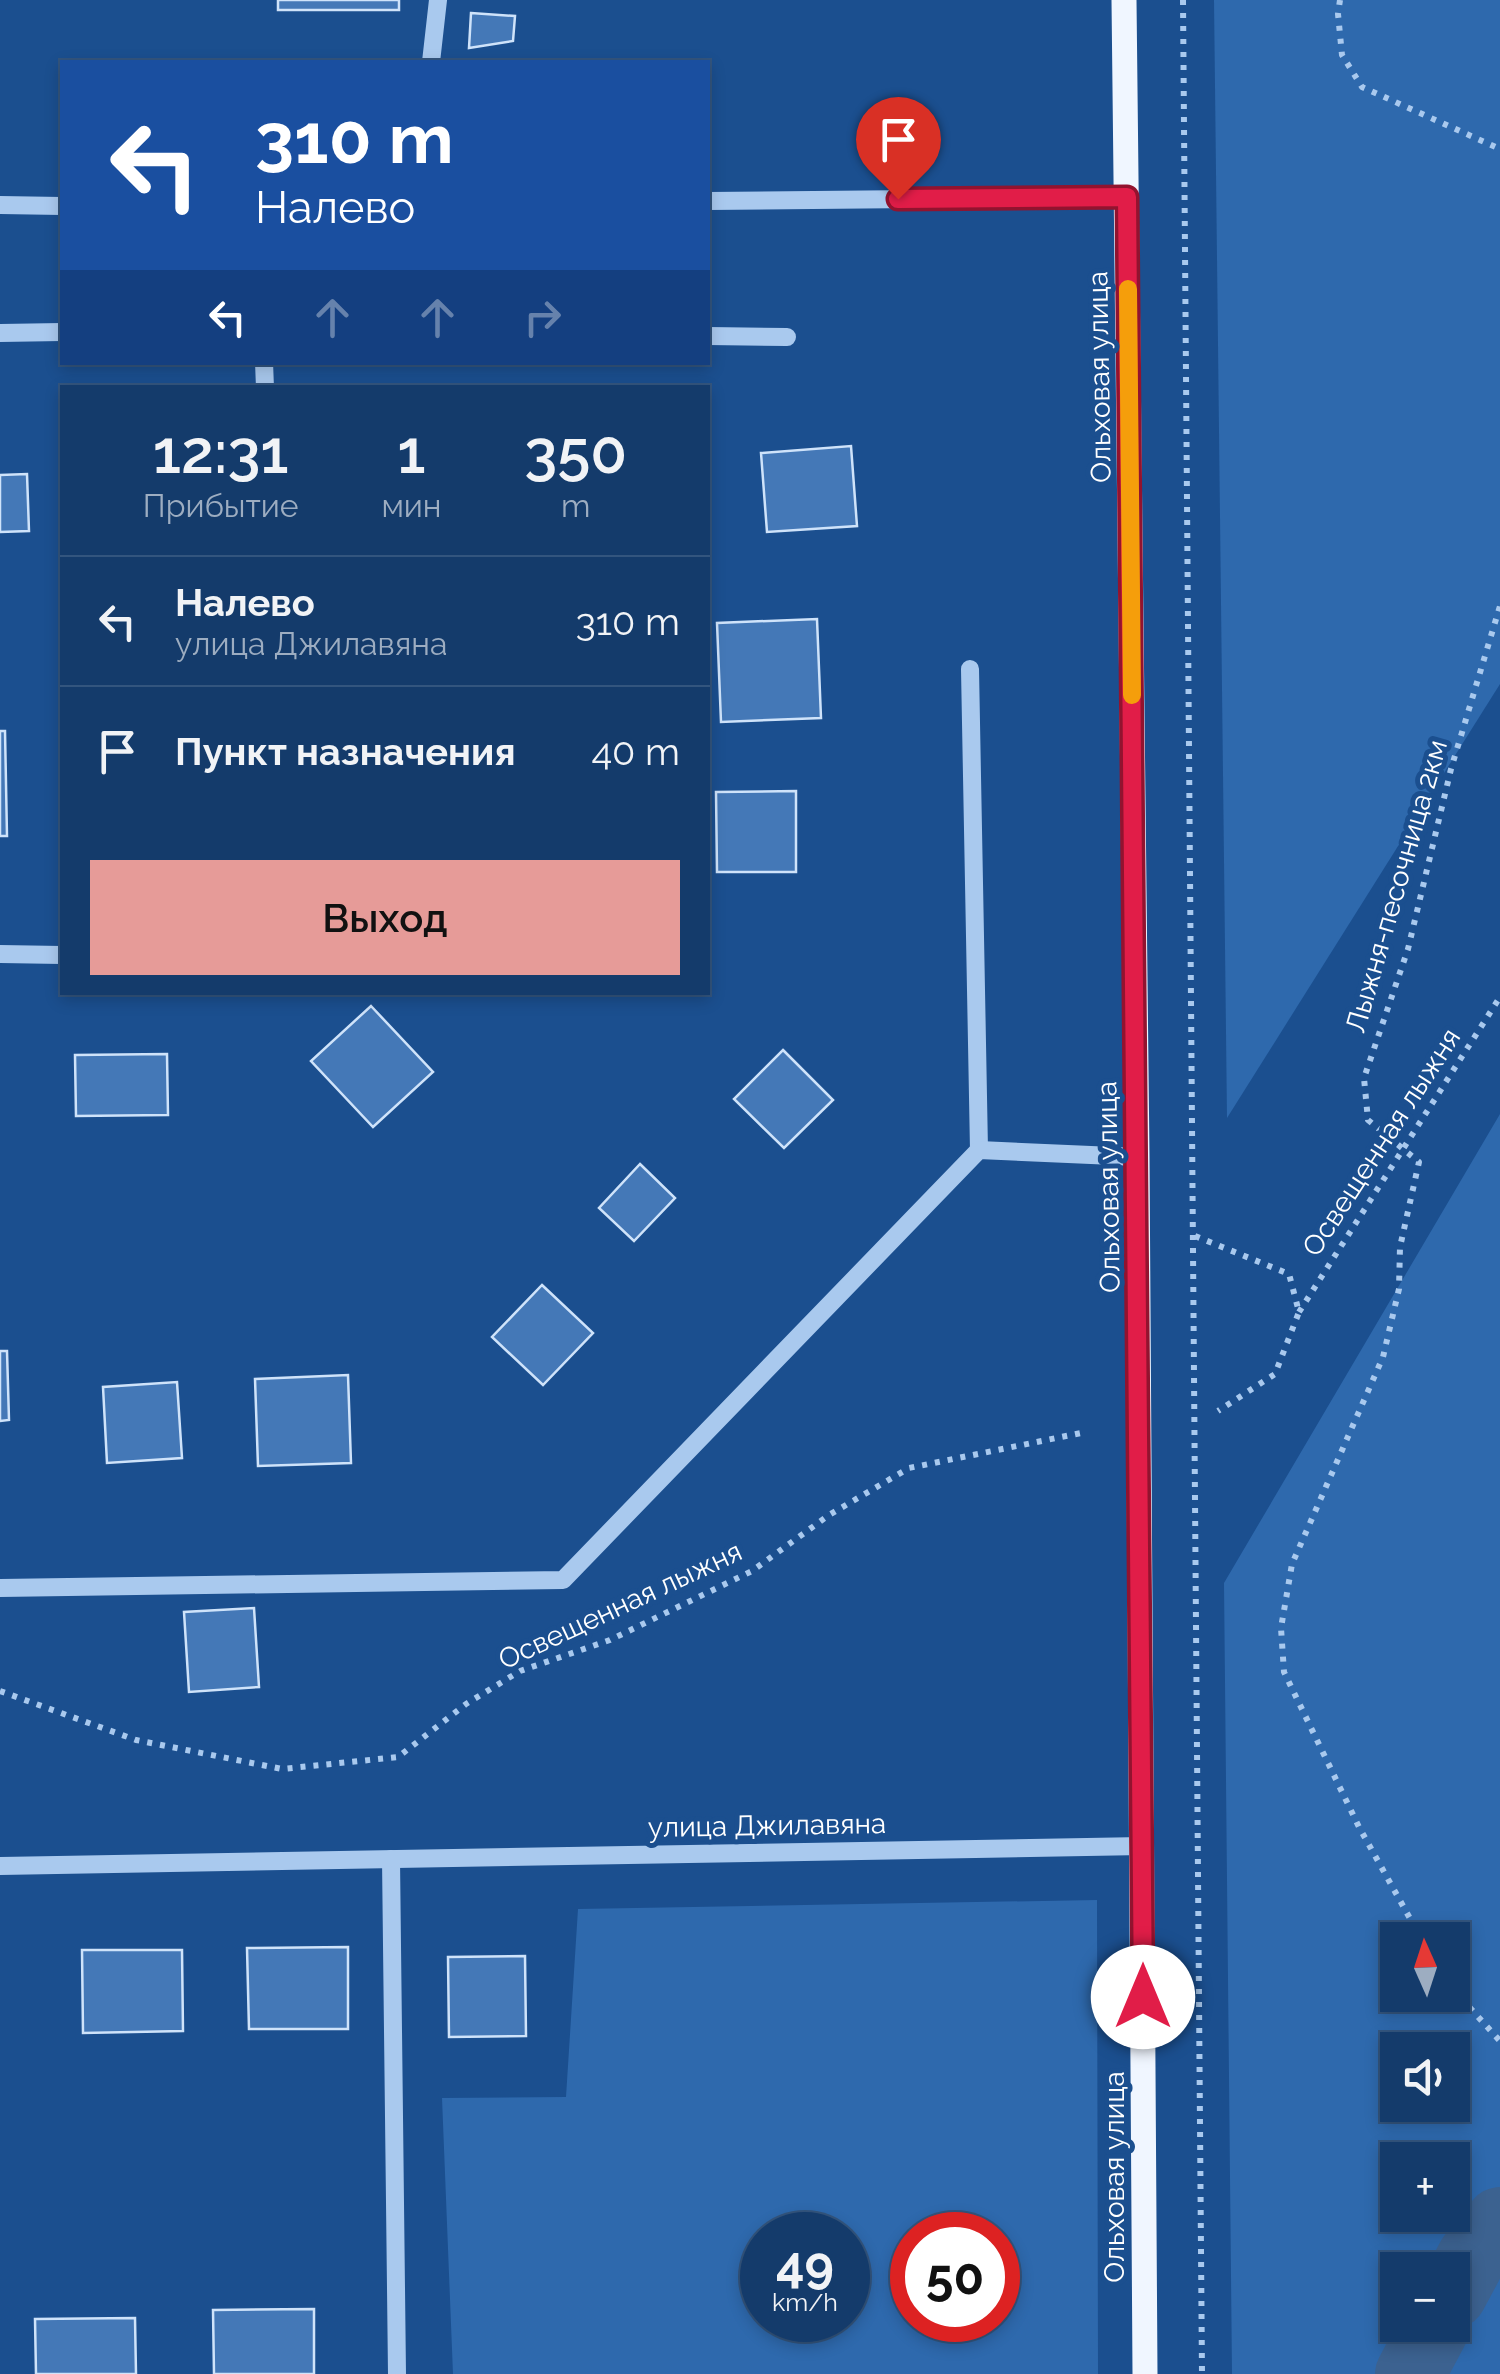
<!DOCTYPE html>
<html lang="ru">
<meta charset="utf-8">
<style>
body{margin:0;font-family:Raleway,sans-serif;background:#1d4271;color:#f1f3f6;height:100vh;display:flex;flex-direction:column;font-size:38px;white-space:nowrap}
*{box-sizing:border-box;margin:0}
p{font-size:32px;color:#9dadc1}
.icon{flex:none;width:55px;height:55px;fill:none;stroke:currentColor;stroke-width:2;stroke-linecap:round;stroke-linejoin:round}
.map{position:relative;flex:1;overflow:hidden}
.panel{position:absolute;left:60px;top:385px;width:650px;height:610px;display:flex;flex-direction:column;background:#143b6b;border-radius:0px;box-shadow:0 5px 15px #0003,0 0 0 2px #33557e}
.panel>*{flex:none}
.hud{position:absolute;left:60px;top:60px;width:650px;height:305px;border-radius:0px;box-shadow:0 5px 15px #0003,0 0 0 2px #33557e;background:#1a4fa0;color:#fff;overflow:hidden}
.needle{width:65px;rotate:357deg}
.controls{position:absolute;left:1380px;top:1922px;display:grid;gap:20px}
.controls a{display:grid;place-items:center;width:90px;height:90px;border-radius:0px;background:#143b6b;box-shadow:0 5px 15px #0003,0 0 0 2px #33557e;font-size:50px}
.speed{position:absolute;left:740px;top:2212px;display:flex;gap:20px;font-size:50px;font-weight:700;text-align:center}
.speed>*{display:grid;place-content:center;width:130px;height:130px;border-radius:50%;background:#143b6b;box-shadow:0 5px 15px #0003,0 0 0 2px #33557e;line-height:1}
.speed small{font-size:25px;font-weight:400}
.speed .limit{border:15px solid #d22;background:#fff;color:#111}
.pin{position:absolute;display:grid;place-items:center;width:85px;height:85px;color:#fff;margin:-102px -42px;border-radius:50% 50% 50% 0;rotate:-45deg;box-shadow:0 0 10px #0007}
.pin .icon{rotate:45deg}
.me{position:absolute;width:110px;margin:-55px;rotate:0deg;stroke-linejoin:round;filter:drop-shadow(0 0 8px #0008)}
.turn{display:flex;align-items:center;gap:35px;height:210px;padding:0 30px;font-size:45px}
.turn .icon{width:130px;height:130px;stroke-width:2.5}
.turn b{display:block;font-size:70px;line-height:85px}
.lanes{display:flex;align-items:center;height:95px;padding:0 30px;background:#0003;justify-content:center;gap:50px;direction:ltr}
.lanes .off{opacity:.35}
.eta{display:flex;justify-content:space-evenly;align-items:center;height:170px;text-align:center}
.eta b{font-size:60px;font-weight:600;line-height:70px}
.button{display:flex;gap:20px;margin-top:auto;padding:20px 30px}
.button a{flex:1;height:115px;border-radius:0px;background:#e69b98;color:#111;font-size:40px;font-weight:600;line-height:115px;text-align:center}
ul{padding:0;list-style:none}
li{display:flex;align-items:center;gap:30px;height:130px;padding:0 30px;border-top:2px solid #33557e}
li div{flex:1}
li b{display:block;font-size:38px}
li em{font-style:normal}
.map>svg:first-child{display:block}
.green{fill:#2e69ad;fill-rule:evenodd}
.lines{fill:none;stroke-linecap:round;stroke-linejoin:round}
.river{stroke:#3c6290;stroke-width:70}
.building{fill:#4478b7;stroke:#cfe3fa;stroke-width:2.5}
.path{stroke:#a9c9ee;stroke-width:6;stroke-dasharray:5 8;stroke-linecap:butt}
.minor{stroke:#a9c9ee;stroke-width:18}
.major{stroke:#f0f6ff;stroke-width:25}
.route-casing{stroke:#92132f;stroke-width:25}
.route{stroke:#e11d48;stroke-width:18}
.slow{stroke:#f59e0b;stroke-width:18}
.labels{text-anchor:middle;stroke-width:10;stroke-linejoin:round;paint-order:stroke}
.street-label{font-size:28px;fill:#fff;stroke:#1b4f8f}
</style>
<div class="map">
<svg width="1500" height="2374" viewBox="0 0 1500 2374">
<rect width="100%" height="100%" fill="#1b4f8f"/>
<g class="green">
<path d="M1214 0H1500V684L1227 1118Z"/>
<path d="M1500 1114V2374H1232L1224 1583ZM1398 1940H1452V1995H1398ZM1398 2050H1452V2105H1398ZM1398 2160H1452V2215H1398ZM1398 2270H1452V2325H1398Z"/>
<path d="M1097 1900 1098 2374H453L442 2098 566 2097 578 1909ZM762 2235H848V2320H762ZM912 2235H998V2320H912Z"/>
</g>
<g class="lines">
<g class="river">
<path d="M1452 2294 1472 2257 1500 2222"/>
<path d="M1410 2374 1436 2325"/>
</g>
</g>
<g class="building">
<rect x="278" y="0" width="121" height="10"/>
<path d="M471 13 515 16 513 41 469 48Z"/>
<path d="M851 446 857 526 767 532 761 453Z"/>
<path d="M27 474 29 531 0 532V475Z"/>
<path d="M817 619 821 718 721 722 717 623Z"/>
<path d="M0 731H5L7 836H0Z"/>
<path d="M796 791V872H717L716 792Z"/>
<path d="M371 1006 433 1072 373 1127 311 1061Z"/>
<path d="M783 1050 833 1100 784 1148 734 1099Z"/>
<path d="M167 1054 168 1115 76 1116 75 1055Z"/>
<path d="M640 1164 675 1198 634 1241 599 1208Z"/>
<path d="M542 1285 593 1333 543 1385 492 1337Z"/>
<path d="M0 1351H7L9 1420 0 1421Z"/>
<path d="M348 1375 351 1463 258 1466 255 1379Z"/>
<path d="M177 1382 182 1458 107 1463 103 1387Z"/>
<path d="M254 1608 259 1687 189 1692 184 1612Z"/>
<path d="M348 1947V2029H249L247 1948Z"/>
<path d="M82 1950H182L183 2031 83 2033Z"/>
<path d="M525 1956 526 2036 449 2037 448 1957Z"/>
<path d="M314 2309V2374H214L213 2310Z"/>
<path d="M135 2318 136 2374H36L35 2319Z"/>
</g>
<g class="lines">
<g class="path">
<path d="M1183 0 1202 2374"/>
<path d="M1340 0 1338 14 1342 55 1362 87 1500 149"/>
<path d="M1195 1236 1289 1274 1299 1312 1275 1374 1218 1411"/>
<path d="M1299 1312 1500 997"/>
<path d="M0 1691 136 1740 282 1769 398 1757 466 1704 520 1671 610 1640 752 1571 829 1515 909 1468 1081 1433"/>
<path d="M1422 1940 1359 1827 1284 1672 1281 1628 1292 1564 1383 1357 1399 1289 1400 1247 1419 1162 1368 1120 1364 1078 1408 949 1451 769 1500 606"/>
<path d="M1452 1988 1500 2041"/>
</g>
<g class="minor">
<path d="M431 62 438 0"/>
<path d="M708 201 1127 197"/>
<path d="M0 205 62 206"/>
<path d="M0 333 62 332"/>
<path d="M708 336 787 337"/>
<path d="M264 362 265 388"/>
<path d="M970 669 979 1150"/>
<path d="M0 954 62 955"/>
<path d="M0 1588 563 1580 979 1150 1137 1157"/>
<path d="M391 1859 397 2374"/>
<path d="M0 1866 1143 1846"/>
</g>
<path class="major" d="M1124 0 1137 1157 1145 2374"/>
</g>
<g class="lines">
<defs>
<path id="route" d="M898 199 1127 197 1143 1997"/>
</defs>
<use href="#route" class="route-casing"/>
<use href="#route" class="route"/>
<path class="slow" d="M1128 289 1132 695"/>
</g>
<g class="labels">
<g class="street-label">
<text transform="translate(1099 377) rotate(-91)" y="10">Ольховая улица</text>
<text transform="translate(1396 886) rotate(-74)" y="10">Лыжня-песочница 2км</text>
<text transform="translate(1381 1142) rotate(-57)" y="10">Освещенная лыжня</text>
<text transform="translate(1108 1187) rotate(-91)" y="10">Ольховая улица</text>
<text transform="translate(620 1605) rotate(-25)" y="10">Освещенная лыжня</text>
<text transform="translate(767 1825) rotate(-1)" y="10">улица Джилавяна</text>
<text transform="translate(1114 2177) rotate(-90)" y="10">Ольховая улица</text>
</g>
</g>
</svg>
<div class="controls">
<a><svg class="needle" viewBox="-14 -14 28 28"><path d="M0-13l5 13h-10z" fill="#e53935"/><path d="M0 13l5-13h-10z" fill="#9dadc1"/></svg></a>
<a><svg class="icon" aria-label="sound" viewBox="0 0 24 24"><path d="M4 9h4l5-4v14l-5-4H4zM17 9q2 3 0 6"/></svg></a>
<a>+</a>
<a>−</a>
</div>
<div class="speed"><div>49<small>km/h</small></div><div class="limit">50</div></div>
<div class="pin" style="left:898px;top:199px;background:#d93025"><svg class="icon" aria-label="arrive" viewBox="0 0 24 24"><path d="M6 21V4h12l-3 4 3 4H6"/></svg></div>
<svg class="me" style="left:1143px;top:1997px" viewBox="-20 -20 40 40"><circle r="19" fill="#fff"/><path d="M0-13L10 11 0 6-10 11z" fill="#e11d48"/></svg>
<div class="hud">
<div class="turn"><svg class="icon" aria-label="left" viewBox="0 0 24 24"><path d="M17 20v-9H6M10 6l-5 5 5 5"/></svg><div><b>310 m</b>Налево</div></div>
<div class="lanes"><svg class="icon" aria-label="left" viewBox="0 0 24 24"><path d="M17 20v-9H6M10 6l-5 5 5 5"/></svg><svg class="icon off" aria-label="ahead" viewBox="0 0 24 24"><path d="M12 20V5M6 11l6-6 6 6"/></svg><svg class="icon off" aria-label="ahead" viewBox="0 0 24 24"><path d="M12 20V5M6 11l6-6 6 6"/></svg><svg class="icon off" aria-label="right" viewBox="0 0 24 24"><path d="M7 20v-9h11M14 6l5 5-5 5"/></svg></div>
</div>
<section class="panel">
<div class="eta">
<div><b>12:31</b><p>Прибытие</p></div>
<div><b>1</b><p>мин</p></div>
<div><b>350</b><p>m</p></div>
</div>
<ul>
<li><svg class="icon" aria-label="left" viewBox="0 0 24 24"><path d="M17 20v-9H6M10 6l-5 5 5 5"/></svg><div><b>Налево</b><p>улица Джилавяна</p></div><em>310 m</em></li>
<li><svg class="icon" aria-label="arrive" viewBox="0 0 24 24"><path d="M6 21V4h12l-3 4 3 4H6"/></svg><div><b>Пункт назначения</b></div><em>40 m</em></li>
</ul>
<div class="button"><a>Выход</a></div>
</section>
</div>
